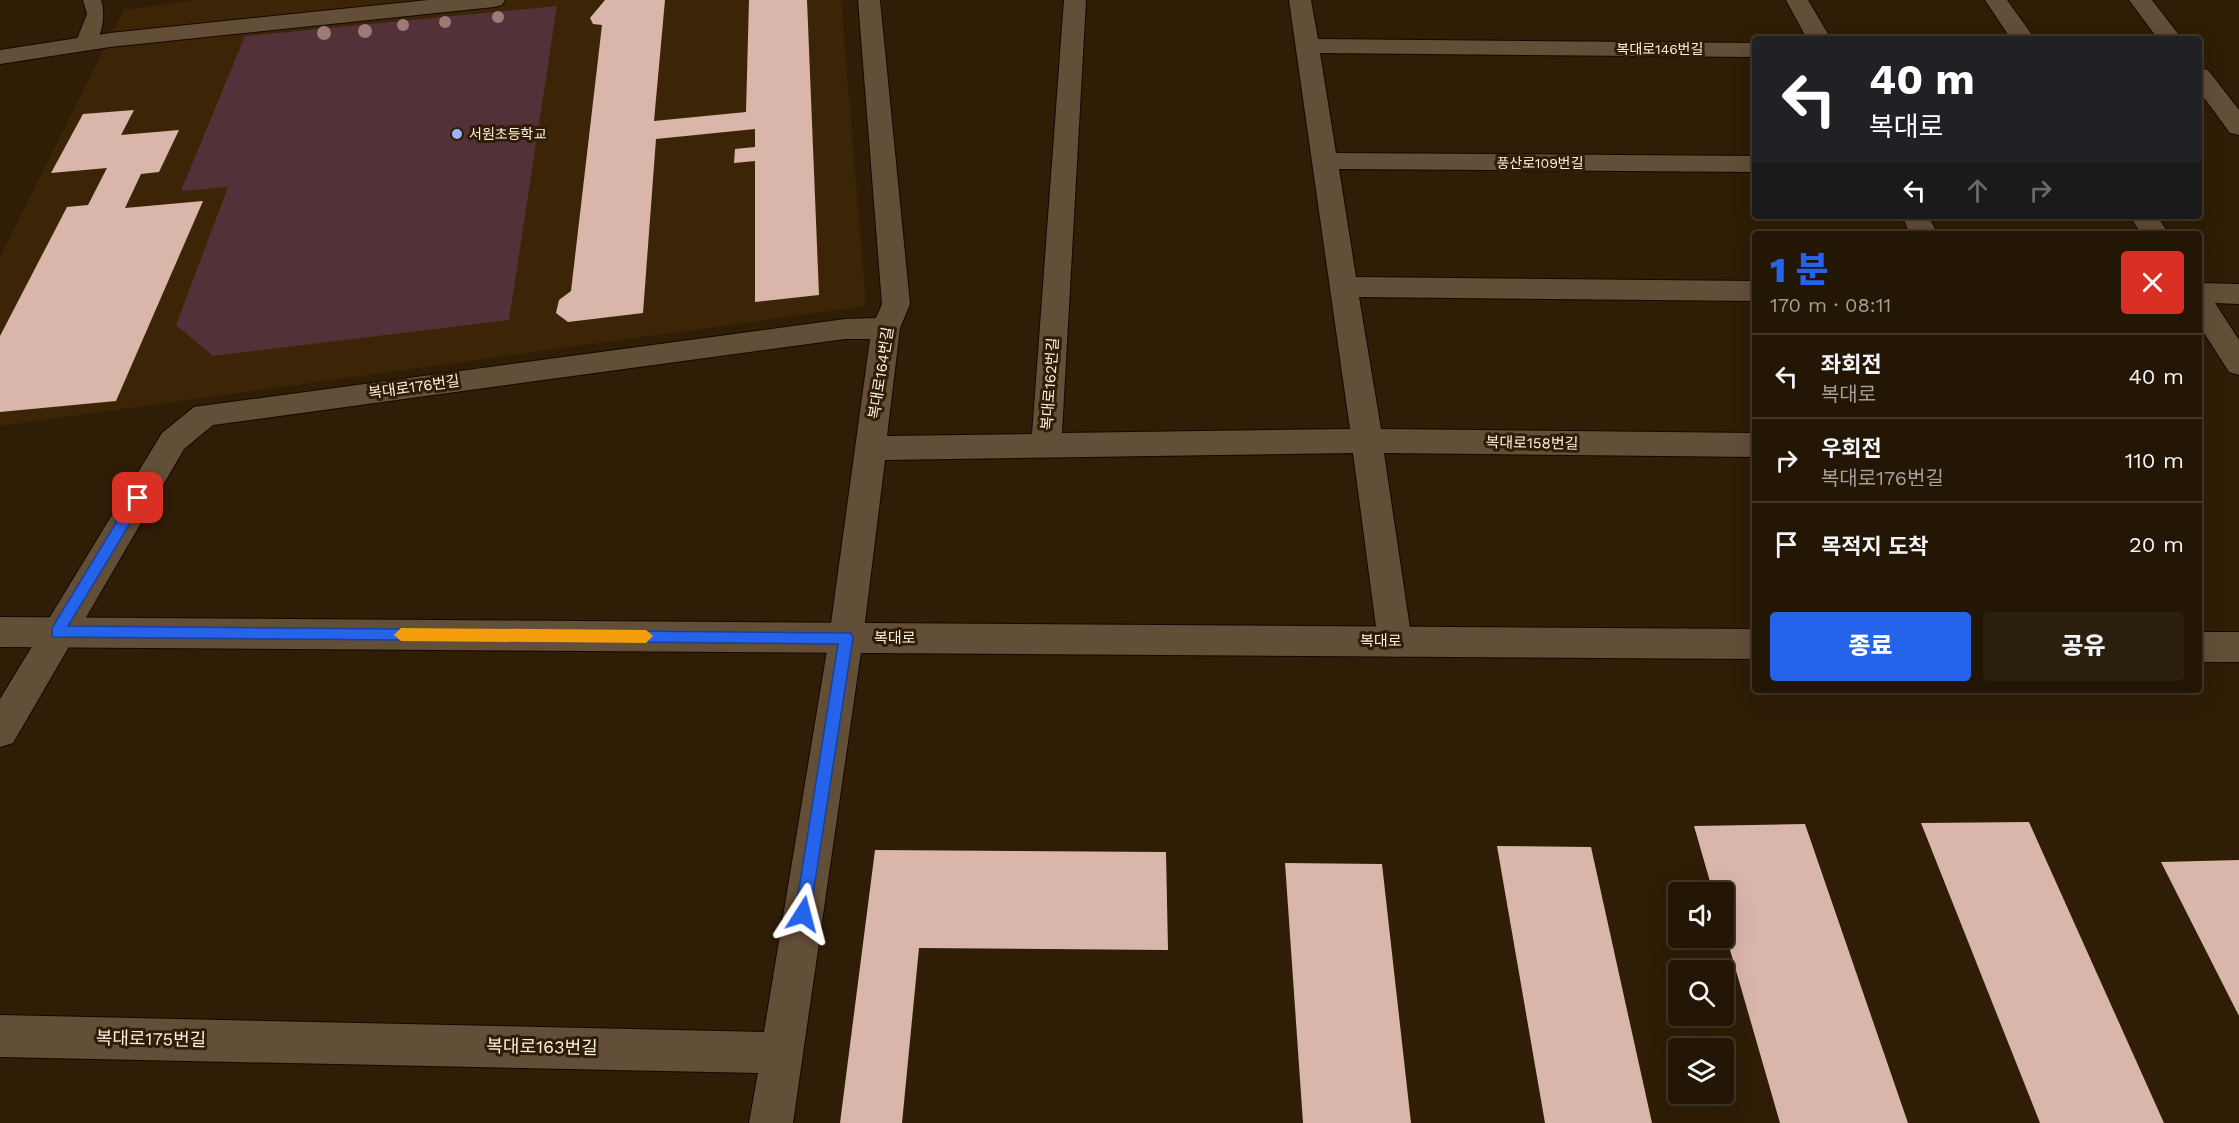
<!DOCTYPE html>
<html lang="ko">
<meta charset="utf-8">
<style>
body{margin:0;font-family:"Work Sans","Noto Sans KR",sans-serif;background:#2b1f0e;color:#f1f3f6;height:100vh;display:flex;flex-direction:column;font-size:22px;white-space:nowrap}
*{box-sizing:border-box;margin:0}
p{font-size:20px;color:#a39f9a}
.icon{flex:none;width:33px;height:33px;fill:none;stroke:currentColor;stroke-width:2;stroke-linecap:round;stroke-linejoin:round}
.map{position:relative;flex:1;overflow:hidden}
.side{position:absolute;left:1752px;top:231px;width:450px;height:462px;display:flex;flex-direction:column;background:#231604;border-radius:6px;box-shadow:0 6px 24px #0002,0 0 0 2px #403526}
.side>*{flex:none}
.hud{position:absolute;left:1752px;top:36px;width:450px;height:183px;border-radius:6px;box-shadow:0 6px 24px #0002,0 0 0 2px #403526;background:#202124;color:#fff;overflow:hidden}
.tools{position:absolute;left:1668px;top:882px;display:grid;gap:12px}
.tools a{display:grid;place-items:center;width:66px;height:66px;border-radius:6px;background:#231604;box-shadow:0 6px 24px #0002,0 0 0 2px #403526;font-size:30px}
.pin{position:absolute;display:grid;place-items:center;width:51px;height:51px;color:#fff;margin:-26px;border-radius:12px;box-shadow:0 3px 9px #0006}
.me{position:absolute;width:66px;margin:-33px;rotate:9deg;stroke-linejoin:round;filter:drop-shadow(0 0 4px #0008)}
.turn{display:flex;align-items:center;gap:21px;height:126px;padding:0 18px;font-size:27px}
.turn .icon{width:78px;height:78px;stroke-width:2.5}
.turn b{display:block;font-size:42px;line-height:51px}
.lanes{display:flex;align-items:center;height:57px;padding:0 18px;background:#0003;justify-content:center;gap:30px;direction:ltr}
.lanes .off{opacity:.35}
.round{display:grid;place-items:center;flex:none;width:63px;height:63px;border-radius:6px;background:#2b1f0e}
.headline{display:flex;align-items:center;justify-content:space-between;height:102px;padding:0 18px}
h1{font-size:36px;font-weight:800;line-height:45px;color:#2563eb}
.button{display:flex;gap:12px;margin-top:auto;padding:12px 18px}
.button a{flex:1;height:69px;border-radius:6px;background:#2563eb;color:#fff;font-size:24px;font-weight:800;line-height:69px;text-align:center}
.button a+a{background:#2b1f0e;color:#f1f3f6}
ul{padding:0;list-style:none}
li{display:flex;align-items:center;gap:18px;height:84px;padding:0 18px;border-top:2px solid #403526}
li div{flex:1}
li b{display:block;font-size:22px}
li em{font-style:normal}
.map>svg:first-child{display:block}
.built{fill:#3c2507}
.green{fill:#533138}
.building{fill:#dab5aa}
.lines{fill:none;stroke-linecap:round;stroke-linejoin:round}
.lane-casing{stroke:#160700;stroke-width:2}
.street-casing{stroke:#160700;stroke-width:2}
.secondary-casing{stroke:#160700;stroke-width:2}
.lane{fill:#634e37;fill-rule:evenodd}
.street{fill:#634e37;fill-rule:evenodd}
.secondary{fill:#634e37;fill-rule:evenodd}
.tree{fill:#9e7975}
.route{fill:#2563eb;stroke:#184099;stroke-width:1.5}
.slow{fill:#f59e0b}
.poi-dot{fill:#9db4fd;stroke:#2f1d06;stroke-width:2}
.labels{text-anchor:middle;stroke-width:6;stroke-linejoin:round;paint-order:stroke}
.far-street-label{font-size:14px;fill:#fcefe2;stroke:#2f1d06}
.far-poi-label{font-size:14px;fill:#fcefe2;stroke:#2f1d06;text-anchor:start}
.street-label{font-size:15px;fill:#fcefe2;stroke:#2f1d06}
.near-street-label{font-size:18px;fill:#fcefe2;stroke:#2f1d06}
</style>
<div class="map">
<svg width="2239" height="1123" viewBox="0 0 2239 1123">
<rect width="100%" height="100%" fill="#2f1d06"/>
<path class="built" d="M194 0H841L866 306 0 426V257L124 10Z"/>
<path class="green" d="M557 6 509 320 213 356 176 325 228 187 181 191 245 36Z"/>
<g class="building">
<path d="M605 0H665L654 121 746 112 749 0H807L819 295 755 302V161L734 163 735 149 755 147V129L656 139 643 313 568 322 556 313 559 300 571 291 602 25 593 24 590 18Z"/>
<path d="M134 110 121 135 179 130 159 172 141 174 125 208 203 201 116 401 0 412V336L67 207 88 205 107 168 51 173 83 114Z"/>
<path d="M2029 822 2164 1123H2040L1921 823Z"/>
<path d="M1805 824 1908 1123H1780L1724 929V892H1713L1694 826Z"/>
<path d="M1497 846 1591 847 1652 1123H1545Z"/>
<path d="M875 850 1166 852 1168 950 919 948 902 1123H840Z"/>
<path d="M2239 860V1016L2161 862Z"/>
<path d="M1285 863 1382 864 1411 1123H1303Z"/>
</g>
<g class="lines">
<defs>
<path id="lane" d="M83 0H101C106 14 103 45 85 50L75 44 87 14Z"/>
<g id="street">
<path d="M428 0H505L502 5 494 7 110 47 0 64V50L110 33Z"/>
<path d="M858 0H880L910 304 900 328 887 436 1032 434 1064 0H1086L1062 433 1350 429 1289 0H1311L1318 39 1755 43V57L1320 53 1336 153 1755 156V172L1339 169 1356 277 1755 281V301L1359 297 1381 429 1755 433V457L1384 453 1412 642 1407 653 1395 657 1383 653 1378 642 1353 453 885 460 863 638 793 1123H749L758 1073 0 1057V1015L764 1032 829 638 870 339H845L213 425 184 449 13 743 0 747V699L162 433 194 407 845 319 876 318 882 304Z"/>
<path d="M1786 0H1808L1831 39H1807Z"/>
<path d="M1985 0H2007L2035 39H2011Z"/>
<path d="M2129 0H2152L2182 39H2158Z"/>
<path d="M2199 68 2208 70 2239 110V135L2230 133 2199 91Z"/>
<path d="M1902 216H1928L1938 234H1910Z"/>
<path d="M2130 216H2157L2169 234H2141Z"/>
<path d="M2199 283 2239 284V304L2215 303 2239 340V375L2229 372 2199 325Z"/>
</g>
<g id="secondary">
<path d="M0 617 1755 629V659L0 647Z"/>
<rect x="2199" y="632" width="40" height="30"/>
</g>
</defs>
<use href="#lane" class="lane-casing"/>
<use href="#street" class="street-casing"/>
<use href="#secondary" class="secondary-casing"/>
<use href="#lane" class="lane"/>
<use href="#street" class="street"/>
<use href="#secondary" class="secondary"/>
</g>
<g class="tree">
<circle cx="498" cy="17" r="6"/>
<circle cx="445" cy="22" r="6"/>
<circle cx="403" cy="25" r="6"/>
<circle cx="365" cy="31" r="7"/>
<circle cx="324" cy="33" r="7"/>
</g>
<path class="route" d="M138 493 145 498 143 502 68 626 851 633 853 638 809 920 803 922 798 920 795 914 838 644 52 637V628L133 495Z"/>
<path class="slow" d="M401 628 646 630 653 636 646 643 401 641 394 635Z"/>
<circle class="poi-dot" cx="457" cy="134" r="6"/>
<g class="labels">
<g class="far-street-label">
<text x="1660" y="54">복대로146번길</text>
<text x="1540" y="168">풍산로109번길</text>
</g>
<g class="far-poi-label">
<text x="469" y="139">서원초등학교</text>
</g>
<g class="street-label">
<text transform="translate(881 373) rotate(-81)" y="5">복대로164번길</text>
<text transform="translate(1050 384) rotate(-86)" y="5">복대로162번길</text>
<text transform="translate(414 387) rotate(-8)" y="5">복대로176번길</text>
<text transform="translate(1532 443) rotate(1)" y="5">복대로158번길</text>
<text x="895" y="643">복대로</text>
<text x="1381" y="646">복대로</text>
</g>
<g class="near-street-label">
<text transform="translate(151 1039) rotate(1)" y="6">복대로175번길</text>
<text transform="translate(542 1047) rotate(1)" y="6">복대로163번길</text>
</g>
</g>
</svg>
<div class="tools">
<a><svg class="icon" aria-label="sound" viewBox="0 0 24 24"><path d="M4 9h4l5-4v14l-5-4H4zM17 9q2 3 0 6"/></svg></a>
<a><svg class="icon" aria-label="search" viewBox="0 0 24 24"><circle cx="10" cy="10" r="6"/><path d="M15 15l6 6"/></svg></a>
<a><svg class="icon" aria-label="layers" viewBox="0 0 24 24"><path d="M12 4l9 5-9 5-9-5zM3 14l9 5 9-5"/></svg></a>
</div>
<div class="pin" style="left:138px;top:498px;background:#d93025"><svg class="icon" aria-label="arrive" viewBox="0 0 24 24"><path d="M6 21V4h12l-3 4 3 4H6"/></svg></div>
<svg class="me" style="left:803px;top:914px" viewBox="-20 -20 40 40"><path d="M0-17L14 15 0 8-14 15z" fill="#2563eb" stroke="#fff" stroke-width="4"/></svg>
<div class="hud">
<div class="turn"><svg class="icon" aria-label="left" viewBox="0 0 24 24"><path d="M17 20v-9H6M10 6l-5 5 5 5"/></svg><div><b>40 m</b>복대로</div></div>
<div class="lanes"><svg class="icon" aria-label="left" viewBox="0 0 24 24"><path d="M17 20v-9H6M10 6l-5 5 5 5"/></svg><svg class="icon off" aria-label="ahead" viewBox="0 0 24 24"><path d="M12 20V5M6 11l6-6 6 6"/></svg><svg class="icon off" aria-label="right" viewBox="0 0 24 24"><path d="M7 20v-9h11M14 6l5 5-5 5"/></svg></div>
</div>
<section class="side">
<div class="headline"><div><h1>1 분</h1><p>170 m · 08:11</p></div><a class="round" style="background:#d93025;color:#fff"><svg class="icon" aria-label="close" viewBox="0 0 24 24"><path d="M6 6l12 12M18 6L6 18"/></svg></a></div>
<ul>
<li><svg class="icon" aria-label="left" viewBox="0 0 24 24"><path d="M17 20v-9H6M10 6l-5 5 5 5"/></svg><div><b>좌회전</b><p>복대로</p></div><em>40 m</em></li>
<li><svg class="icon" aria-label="right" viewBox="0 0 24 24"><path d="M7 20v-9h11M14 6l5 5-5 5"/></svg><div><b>우회전</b><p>복대로176번길</p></div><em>110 m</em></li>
<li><svg class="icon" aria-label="arrive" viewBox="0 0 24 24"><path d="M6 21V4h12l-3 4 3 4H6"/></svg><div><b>목적지 도착</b></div><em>20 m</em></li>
</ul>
<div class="button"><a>종료</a><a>공유</a></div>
</section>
</div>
